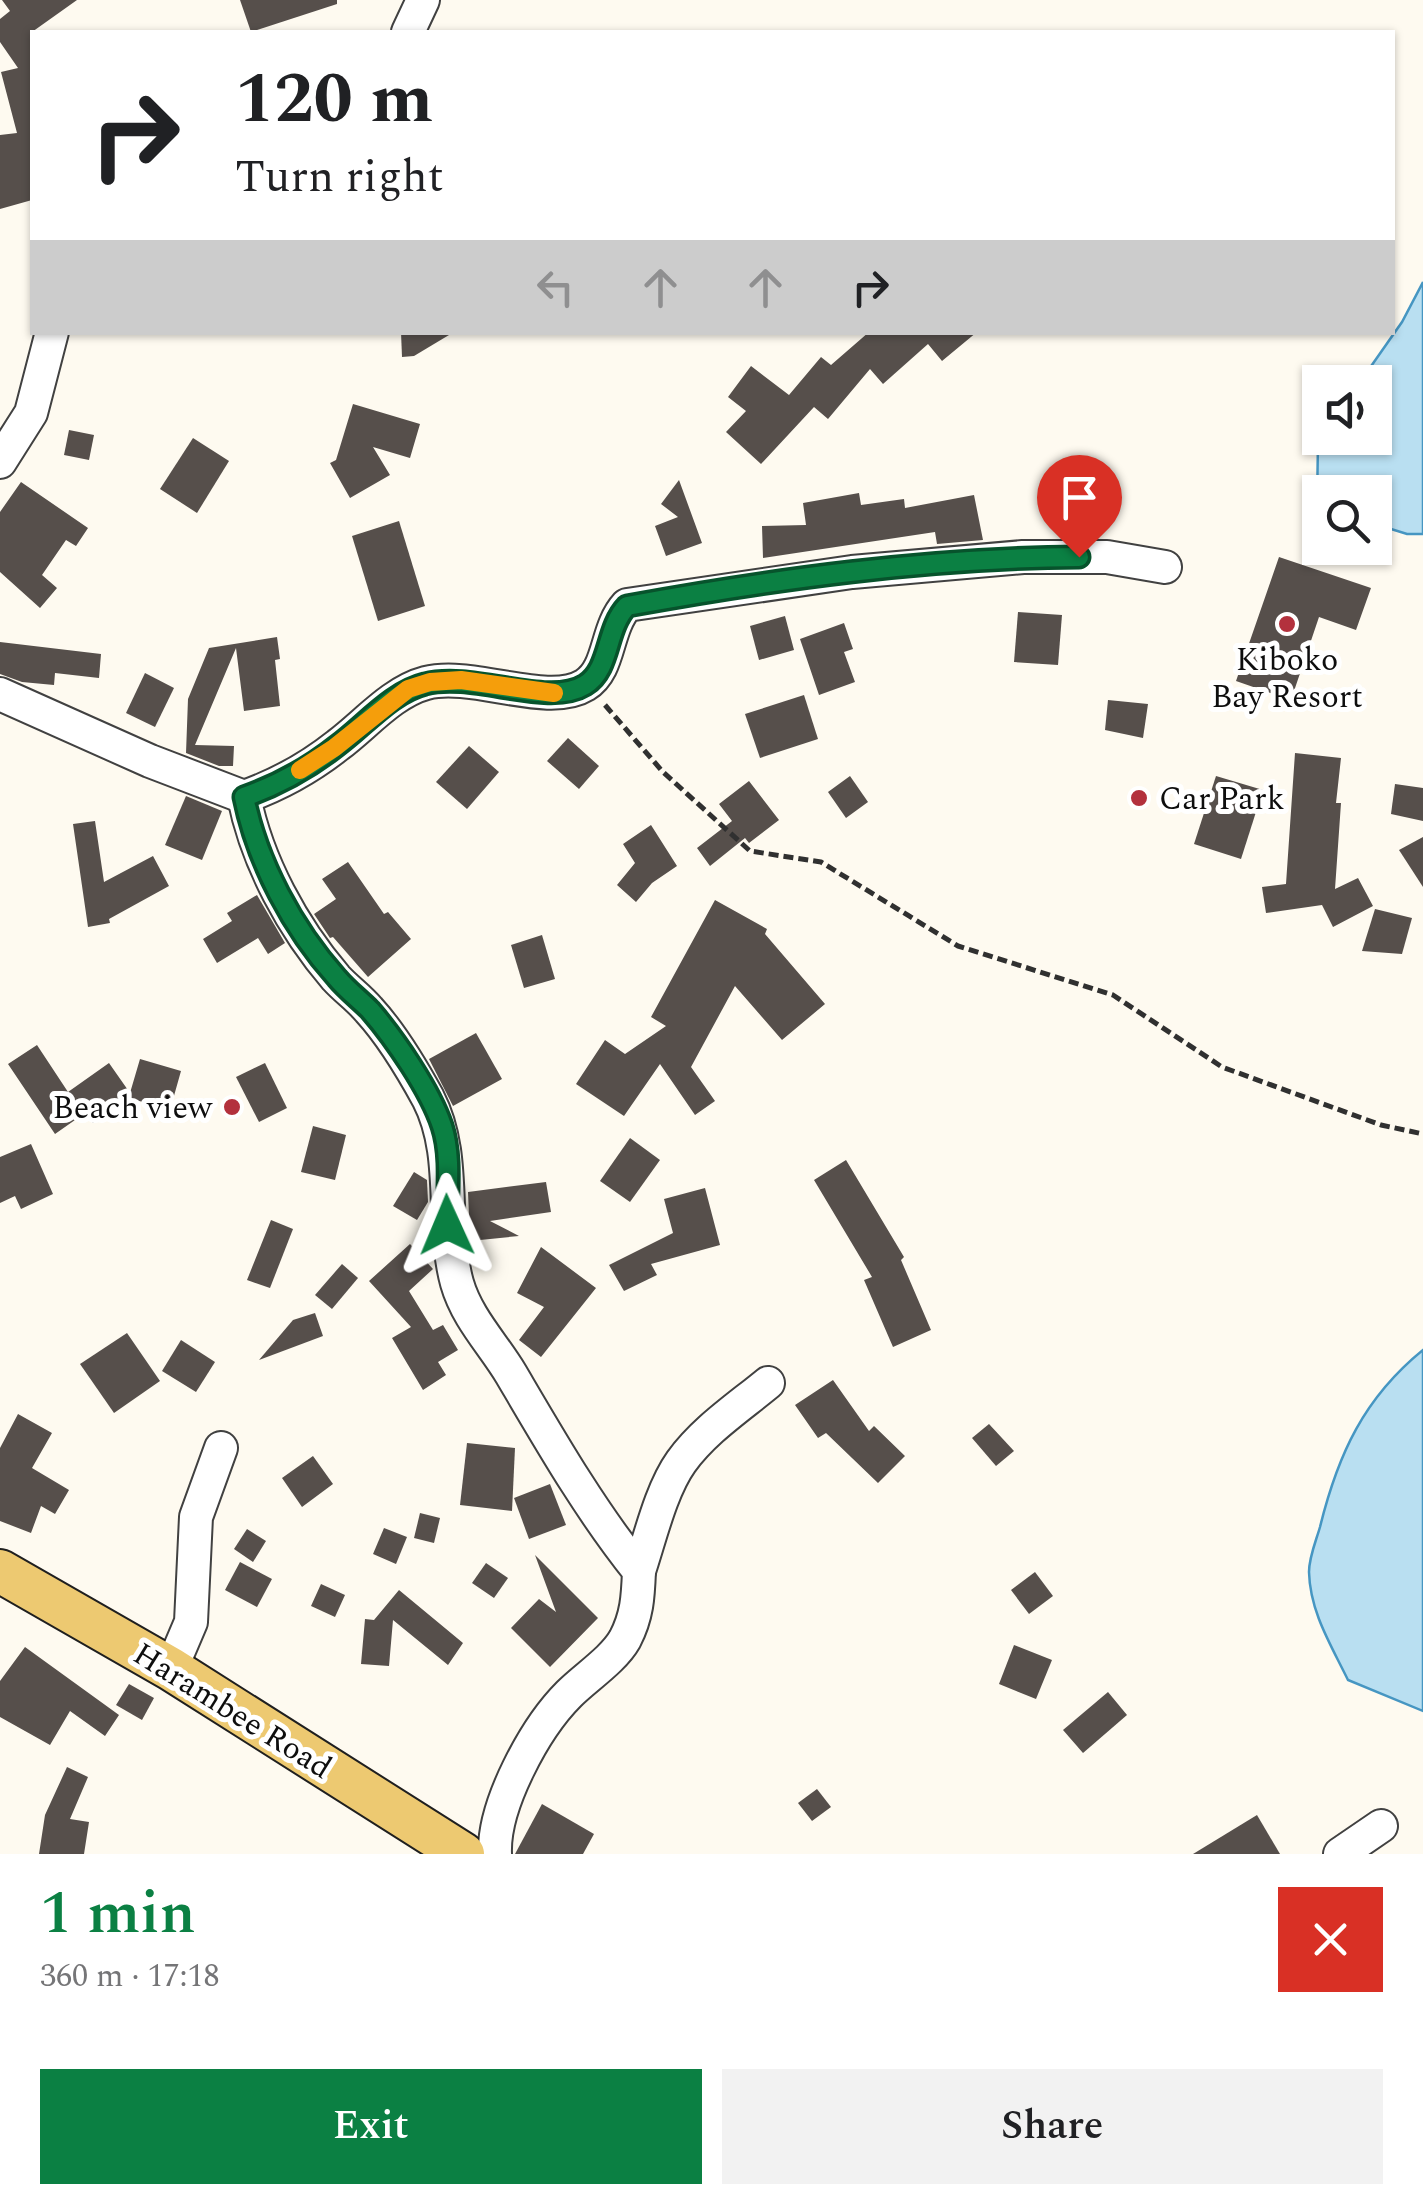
<!DOCTYPE html>
<meta charset="utf-8">
<style>
body{margin:0;font-family:Spectral,serif;background:#f2f2f2;color:#202124;height:100vh;display:flex;flex-direction:column;font-size:38px;white-space:nowrap}
*{box-sizing:border-box;margin:0}
p{font-size:32px;color:#757577}
.icon{flex:none;width:55px;height:55px;fill:none;stroke:currentColor;stroke-width:2;stroke-linecap:round;stroke-linejoin:round}
.map{position:relative;height:1854px;overflow:hidden}
.side{display:flex;flex-direction:column;background:#fff;flex:1}
.side>*{flex:none}
.guide{position:absolute;left:30px;top:30px;width:1365px;height:305px;border-radius:0px;box-shadow:0 2px 8px #0004;background:#fff;color:#202124;overflow:hidden}
.buttons{position:absolute;left:1302px;top:365px;display:grid;gap:20px}
.buttons a{display:grid;place-items:center;width:90px;height:90px;border-radius:0px;background:#fff;box-shadow:0 2px 8px #0004;font-size:50px}
.pin{position:absolute;display:grid;place-items:center;width:85px;height:85px;color:#fff;margin:-102px -42px;border-radius:50% 50% 50% 0;rotate:-45deg;box-shadow:0 0 10px #0007}
.pin .icon{rotate:45deg}
.me{position:absolute;width:110px;margin:-55px;rotate:359deg;stroke-linejoin:round;filter:drop-shadow(0 0 8px #0008)}
.turn{display:flex;align-items:center;gap:35px;height:210px;padding:0 40px;font-size:45px}
.turn .icon{width:130px;height:130px;stroke-width:2.5}
.turn b{display:block;font-size:70px;line-height:85px}
.lanes{display:flex;align-items:center;height:95px;padding:0 40px;background:#0003;justify-content:center;gap:50px;direction:ltr}
.lanes .off{opacity:.35}
.round{display:grid;place-items:center;flex:none;width:105px;height:105px;border-radius:0px;background:#f2f2f2}
.head{display:flex;align-items:center;justify-content:space-between;height:170px;padding:0 40px}
h1{font-size:60px;font-weight:600;line-height:75px;color:#0b8043}
.action{display:flex;gap:20px;margin-top:auto;padding:20px 40px}
.action a{flex:1;height:115px;border-radius:0px;background:#0b8043;color:#fff;font-size:40px;font-weight:600;line-height:115px;text-align:center}
.action a+a{background:#f2f2f2;color:#202124}
.map>svg:first-child{display:block}
.water{fill:#b9dff1;stroke:#4696c2;stroke-width:2.5}
.building{fill:#564f4b}
.lines{fill:none;stroke-linecap:round;stroke-linejoin:round}
.minor-casing{stroke:#414141;stroke-width:36}
.major-casing{stroke:#1f1f1f;stroke-width:46}
.path{stroke:#303030;stroke-width:5;stroke-dasharray:10 5;stroke-linecap:butt}
.minor{stroke:#fff;stroke-width:32}
.major{stroke:#edc971;stroke-width:42}
.route-casing{stroke:#07532c;stroke-width:25}
.route{stroke:#0b8043;stroke-width:18}
.slow{stroke:#f59e0b;stroke-width:18}
.poi-dot{fill:#b3313d;stroke:#fff;stroke-width:4}
.labels{text-anchor:middle;stroke-width:10;stroke-linejoin:round;paint-order:stroke}
.poi-label{font-size:32px;fill:#0e0e0e;stroke:#fff}
.street-label{font-size:32px;fill:#0e0e0e;stroke:#fff}
</style>
<div class="map">
<svg width="1423" height="1854" viewBox="0 0 1423 1854">
<rect width="100%" height="100%" fill="#fefaf0"/>
<g class="water">
<path d="M1423 282V534H1407L1375 524V492H1320V506L1317 505 1318 441 1321 438H1375V382H1360L1402 322Z"/>
<path d="M1423 1350V1711L1348 1680C1331 1645 1310 1612 1309 1572 1309 1557 1316 1541 1320 1527 1338 1454 1364 1398 1423 1350Z"/>
</g>
<g class="building">
<path d="M2 0H77L32 32V200L0 209V135L17 133 1 72 18 68 0 42V19L10 11Z"/>
<path d="M240 0H337V4L251 32Z"/>
<path d="M401 332H454L414 356 402 357Z"/>
<path d="M869 332H977L942 361 928 344 883 384 870 369 828 419 814 407 761 464 726 432 746 411 728 397 751 366 789 395 821 357 831 365Z"/>
<path d="M353 404 420 424 410 458 373 447 390 475 350 498 330 463 336 460Z"/>
<path d="M69 430 94 435 89 460 64 455Z"/>
<path d="M193 438 229 461 197 513 160 489Z"/>
<path d="M679 480 702 543 666 556 655 526 678 517 661 504Z"/>
<path d="M21 482 88 528 76 546 66 540 42 575 57 588 40 608 0 572V512Z"/>
<path d="M859 493 861 505 904 499 905 508 974 495 983 540 937 544 935 532 763 558 762 526 806 525 803 503Z"/>
<path d="M399 521 425 606 378 621 352 536Z"/>
<path d="M1279 557 1371 588 1356 630 1319 617 1291 700 1236 681Z"/>
<path d="M1018 612 1062 615 1058 665 1014 662Z"/>
<path d="M785 616 794 650 759 660 750 626Z"/>
<path d="M844 623 853 649 844 652 855 682 819 695 800 639Z"/>
<path d="M277 637 280 659 275 660 280 706 244 711 236 648 195 745 234 746 233 766H219L186 753 188 699 209 648Z"/>
<path d="M0 642 101 654 99 678 55 673 54 685 22 682 0 674Z"/>
<path d="M145 673 174 688 155 727 126 713Z"/>
<path d="M804 695 818 739 760 758 745 714Z"/>
<path d="M1108 700 1148 704 1143 738 1105 730Z"/>
<path d="M568 738 599 766 579 789 547 761Z"/>
<path d="M469 746 499 772 467 809 436 782Z"/>
<path d="M1295 753 1341 758 1336 803H1341L1335 889 1358 878 1373 906 1333 927 1322 905 1266 913 1262 887 1286 884Z"/>
<path d="M850 776 868 802 846 818 828 792Z"/>
<path d="M1216 776 1263 790 1241 859 1194 844Z"/>
<path d="M749 781 779 820 749 843 745 838 710 866 697 848 732 821 719 804Z"/>
<path d="M1395 784 1423 788V821L1391 814Z"/>
<path d="M186 796 222 811 202 860 165 845Z"/>
<path d="M95 821 104 882 153 856 169 886 109 919 110 923 88 927 73 824Z"/>
<path d="M651 825 677 866 652 883 636 902 617 885 635 863 623 844Z"/>
<path d="M1423 837V887L1399 850Z"/>
<path d="M348 862 384 914 388 912 411 939 368 977 333 937 330 938 314 914 336 899 322 879Z"/>
<path d="M257 895 285 943 268 954 258 938 217 963 203 939 232 921 227 913Z"/>
<path d="M715 900 767 929 765 934 825 1004 782 1040 735 986 691 1067 715 1101 695 1115 660 1064 624 1116 576 1084 605 1040 625 1054 666 1026 651 1017Z"/>
<path d="M1375 909 1412 918 1402 954 1362 951Z"/>
<path d="M542 935 555 979 524 988 511 945Z"/>
<path d="M476 1033 502 1079 453 1106 429 1059Z"/>
<path d="M37 1045 68 1092 109 1063 130 1093 140 1059 181 1071 170 1110 129 1098 93 1123 85 1113 55 1134 8 1064Z"/>
<path d="M265 1063 287 1108 259 1122 236 1077Z"/>
<path d="M313 1126 346 1135 335 1180 301 1172Z"/>
<path d="M630 1138 660 1160 630 1202 600 1181Z"/>
<path d="M31 1144 53 1194 21 1209 15 1196 0 1203V1157Z"/>
<path d="M846 1160 904 1257 901 1260 931 1330 893 1347 864 1280 872 1277 814 1180Z"/>
<path d="M414 1172 427 1180 428 1202 417 1220 393 1206Z"/>
<path d="M546 1182 551 1212 490 1221 519 1236 470 1241 468 1192Z"/>
<path d="M705 1188 720 1245 651 1264 657 1275 624 1291 609 1265 673 1233 664 1199Z"/>
<path d="M271 1220 293 1229 270 1288 247 1280Z"/>
<path d="M410 1244 433 1269 409 1291 433 1330 443 1325 458 1350 438 1362 446 1375 423 1390 392 1338 411 1327 369 1281Z"/>
<path d="M541 1247 596 1288 541 1357 519 1340 544 1307 517 1293Z"/>
<path d="M342 1264 358 1278 332 1309 315 1295Z"/>
<path d="M315 1313 323 1336 259 1360 293 1320Z"/>
<path d="M127 1333 160 1381 114 1413 80 1364Z"/>
<path d="M181 1340 215 1362 196 1392 162 1371Z"/>
<path d="M833 1380 869 1431 874 1426 905 1456 878 1483 826 1433 818 1438 795 1405Z"/>
<path d="M18 1414 52 1433 32 1468 69 1490 55 1514 41 1506 31 1533 0 1521V1448Z"/>
<path d="M989 1424 1014 1451 996 1466 972 1438Z"/>
<path d="M467 1443 515 1448 512 1511 460 1505Z"/>
<path d="M313 1456 333 1484 302 1507 282 1478Z"/>
<path d="M550 1484 566 1525 529 1539 514 1498Z"/>
<path d="M420 1513 440 1518 434 1543 414 1538Z"/>
<path d="M384 1528 407 1537 396 1564 373 1554Z"/>
<path d="M247 1529 266 1541 253 1562 234 1549Z"/>
<path d="M535 1555 598 1618 550 1667 511 1628 539 1599 556 1612Z"/>
<path d="M240 1562 272 1579 257 1607 225 1590Z"/>
<path d="M486 1563 508 1578 494 1598 472 1583Z"/>
<path d="M1035 1572 1053 1596 1029 1614 1011 1590Z"/>
<path d="M321 1584 345 1595 335 1617 311 1606Z"/>
<path d="M399 1590 463 1643 448 1665 393 1620 389 1666 361 1664 365 1619 374 1620Z"/>
<path d="M1014 1645 1052 1660 1036 1699 999 1684Z"/>
<path d="M25 1647 119 1715 105 1736 70 1711 50 1745 0 1717V1681Z"/>
<path d="M129 1684 154 1698 142 1720 116 1705Z"/>
<path d="M1108 1692 1127 1715 1083 1753 1063 1730Z"/>
<path d="M67 1767 88 1777 70 1819 89 1822 84 1854H39L45 1815Z"/>
<path d="M817 1789 831 1807 812 1821 798 1803Z"/>
<path d="M542 1804 594 1834 583 1854H515Z"/>
<path d="M1257 1815 1280 1854H1193Z"/>
</g>
<g class="lines">
<defs>
<g id="minor">
<path d="M408 32 423 0"/>
<path d="M0 462 31 413 52 332"/>
<path d="M0 694 150 761 244 797C278 785 309 768 338 745 365 725 392 692 426 683 473 671 548 708 585 685 611 669 605 629 627 605L852 572 1023 557H1107L1165 567"/>
<path d="M244 797C257 862 293 928 336 978 346 989 359 998 369 1010 392 1035 411 1067 428 1098 458 1156 440 1221 457 1283 467 1318 493 1344 511 1374 551 1442 590 1510 639 1571 638 1597 637 1616 625 1639 613 1660 586 1677 569 1694 535 1728 493 1805 495 1854"/>
<path d="M639 1571C650 1538 661 1490 681 1462 704 1430 739 1407 768 1383"/>
<path d="M171 1669 191 1622 196 1517 221 1448"/>
<path d="M1340 1854 1381 1826"/>
</g>
<path id="major" d="M0 1571 171 1669 463 1854"/>
</defs>
<use href="#minor" class="minor-casing"/>
<use href="#major" class="major-casing"/>
<path class="path" d="M605 705 663 772 750 851 821 862 958 946 1113 995 1222 1067 1381 1125 1423 1134"/>
<use href="#minor" class="minor"/>
<use href="#major" class="major"/>
</g>
<g class="lines">
<defs>
<path id="route" d="M447 1225C447 1194 452 1156 442 1126 430 1090 395 1039 370 1010 359 999 347 990 337 978 293 929 257 862 244 797 278 785 309 768 338 745 365 725 392 692 425 684 473 671 548 708 585 685 611 669 605 629 627 606 775 579 928 558 1079 557"/>
</defs>
<use href="#route" class="route-casing"/>
<use href="#route" class="route"/>
<path class="slow" d="M300 770 334 748 408 689 430 682 461 680 554 693"/>
</g>
<g class="poi-dot">
<circle cx="1287" cy="624" r="10"/>
<circle cx="1139" cy="798" r="10"/>
<circle cx="232" cy="1107" r="10"/>
</g>
<g class="labels">
<g class="poi-label">
<text x="1287" y="670">Kiboko<tspan x="1287" dy="37">Bay Resort</tspan></text>
<text x="1159" y="809" text-anchor="start">Car Park</text>
<text x="212" y="1118" text-anchor="end">Beach view</text>
</g>
<g class="street-label">
<text transform="translate(233 1710) rotate(32)" y="11">Harambee Road</text>
</g>
</g>
</svg>
<div class="buttons">
<a><svg class="icon" aria-label="sound" viewBox="0 0 24 24"><path d="M4 9h4l5-4v14l-5-4H4zM17 9q2 3 0 6"/></svg></a>
<a><svg class="icon" aria-label="search" viewBox="0 0 24 24"><circle cx="10" cy="10" r="6"/><path d="M15 15l6 6"/></svg></a>
</div>
<div class="pin" style="left:1079px;top:557px;background:#d93025"><svg class="icon" aria-label="arrive" viewBox="0 0 24 24"><path d="M6 21V4h12l-3 4 3 4H6"/></svg></div>
<svg class="me" style="left:447px;top:1225px" viewBox="-20 -20 40 40"><path d="M0-17L14 15 0 8-14 15z" fill="#0b8043" stroke="#fff" stroke-width="4"/></svg>
<div class="guide">
<div class="turn"><svg class="icon" aria-label="right" viewBox="0 0 24 24"><path d="M7 20v-9h11M14 6l5 5-5 5"/></svg><div><b>120 m</b>Turn right</div></div>
<div class="lanes"><svg class="icon off" aria-label="left" viewBox="0 0 24 24"><path d="M17 20v-9H6M10 6l-5 5 5 5"/></svg><svg class="icon off" aria-label="ahead" viewBox="0 0 24 24"><path d="M12 20V5M6 11l6-6 6 6"/></svg><svg class="icon off" aria-label="ahead" viewBox="0 0 24 24"><path d="M12 20V5M6 11l6-6 6 6"/></svg><svg class="icon" aria-label="right" viewBox="0 0 24 24"><path d="M7 20v-9h11M14 6l5 5-5 5"/></svg></div>
</div>
</div>
<section class="side">
<div class="head"><div><h1>1 min</h1><p>360 m · 17:18</p></div><a class="round" style="background:#d93025;color:#fff"><svg class="icon" aria-label="close" viewBox="0 0 24 24"><path d="M6 6l12 12M18 6L6 18"/></svg></a></div>
<div class="action"><a>Exit</a><a>Share</a></div>
</section>
